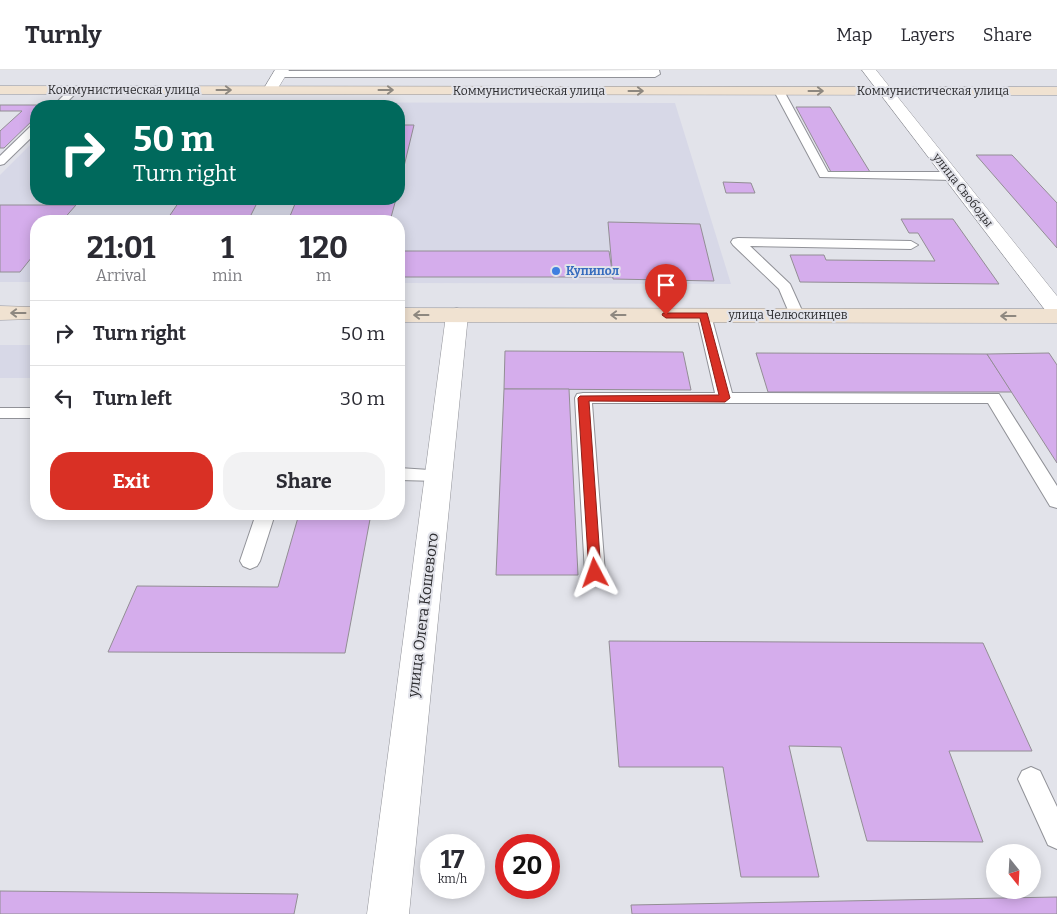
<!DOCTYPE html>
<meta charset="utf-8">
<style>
body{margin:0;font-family:Bitter,serif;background:#f2f2f3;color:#2b2b33;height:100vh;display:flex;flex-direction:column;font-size:19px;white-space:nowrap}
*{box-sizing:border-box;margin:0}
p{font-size:16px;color:#7c7c81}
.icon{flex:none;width:28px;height:28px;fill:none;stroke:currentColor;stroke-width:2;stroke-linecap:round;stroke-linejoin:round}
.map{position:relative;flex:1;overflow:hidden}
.sheet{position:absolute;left:30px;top:145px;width:375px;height:305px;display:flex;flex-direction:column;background:#fff;border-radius:20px;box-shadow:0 2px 12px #0003}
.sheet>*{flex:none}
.top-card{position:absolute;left:30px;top:30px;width:375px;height:105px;border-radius:20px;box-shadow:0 2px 12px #0003;background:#00695c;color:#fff;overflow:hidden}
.needle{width:32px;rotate:162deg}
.fabs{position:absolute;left:986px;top:774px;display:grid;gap:10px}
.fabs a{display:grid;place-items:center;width:55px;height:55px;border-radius:50%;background:#fff;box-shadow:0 2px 12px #0003;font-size:25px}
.speed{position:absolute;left:420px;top:764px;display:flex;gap:10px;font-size:25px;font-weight:700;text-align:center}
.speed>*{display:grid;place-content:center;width:65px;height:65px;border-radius:50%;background:#fff;box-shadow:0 2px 12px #0003;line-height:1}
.speed small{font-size:12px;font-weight:400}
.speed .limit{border:8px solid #d22;background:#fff;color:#111}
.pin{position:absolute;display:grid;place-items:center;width:42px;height:42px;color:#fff;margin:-51px -21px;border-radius:50% 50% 50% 0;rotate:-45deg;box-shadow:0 0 5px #0007}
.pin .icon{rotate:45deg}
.me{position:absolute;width:55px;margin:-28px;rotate:356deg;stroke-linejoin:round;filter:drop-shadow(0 0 4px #0008)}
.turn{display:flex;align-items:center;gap:18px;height:105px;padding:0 20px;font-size:22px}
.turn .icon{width:65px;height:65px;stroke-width:2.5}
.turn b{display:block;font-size:35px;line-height:42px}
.eta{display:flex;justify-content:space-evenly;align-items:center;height:85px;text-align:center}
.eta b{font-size:30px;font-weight:700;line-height:35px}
.button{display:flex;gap:10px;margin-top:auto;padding:10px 20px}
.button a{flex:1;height:58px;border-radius:20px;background:#d93025;color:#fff;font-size:20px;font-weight:700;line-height:58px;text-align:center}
.button a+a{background:#f2f2f3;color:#2b2b33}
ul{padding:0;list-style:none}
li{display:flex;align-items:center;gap:15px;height:65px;padding:0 20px;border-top:1px solid #e1e1e2}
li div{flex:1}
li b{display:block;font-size:19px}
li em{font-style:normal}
header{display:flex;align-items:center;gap:30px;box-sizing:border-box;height:70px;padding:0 25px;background:#fff;border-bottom:1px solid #e1e1e2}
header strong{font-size:24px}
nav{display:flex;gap:28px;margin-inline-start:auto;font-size:18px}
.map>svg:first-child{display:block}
.built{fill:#d7d8e7}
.building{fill:#d5adec;stroke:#928e94}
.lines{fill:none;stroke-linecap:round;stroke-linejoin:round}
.lane-casing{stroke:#919298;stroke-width:2}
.street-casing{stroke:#919298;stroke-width:1}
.secondary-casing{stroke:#919298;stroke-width:1}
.lane{fill:#fff;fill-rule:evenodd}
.street{fill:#fff;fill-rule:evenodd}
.secondary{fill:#f0e2d1;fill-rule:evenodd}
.oneway{stroke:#8e8880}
.route{fill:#d93025;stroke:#8d1f18}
.shop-dot{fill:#3f7fe0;stroke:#e2e3ea;stroke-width:2}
.labels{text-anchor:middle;stroke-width:4;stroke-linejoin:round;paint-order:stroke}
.far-street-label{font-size:12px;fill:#2d2d30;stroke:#e2e3ea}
.far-shop-label{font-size:12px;font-weight:bold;fill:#366cbe;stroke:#e2e3ea;text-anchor:start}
.street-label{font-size:15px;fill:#2d2d30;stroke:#e2e3ea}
</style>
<header>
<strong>Turnly</strong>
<nav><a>Map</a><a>Layers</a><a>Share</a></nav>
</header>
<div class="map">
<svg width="1057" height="844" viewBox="0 0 1057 844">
<rect width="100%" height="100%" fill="#e2e3ea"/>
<g class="built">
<path d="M73 32 675 33 731 214 399 213V151H36V212H0V105L36 69V129H399V36H69Z"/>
<rect x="0" y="275" width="36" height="33"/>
</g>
<g class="building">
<path d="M0 35H49L36 36V47L4 78H0V61L22 41H0Z"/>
<path d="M796 37H830L870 102H831Z"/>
<path d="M399 55H414L399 117Z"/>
<path d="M976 85H1012L1057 133V178Z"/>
<path d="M723 112 751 113 755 123H726Z"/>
<path d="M181 129H259L248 151H166Z"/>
<path d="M297 129H396L390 151H288Z"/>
<path d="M0 135H76L62 151H36V182L20 202H0Z"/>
<path d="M901 149H953L999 214 800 212 790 185H824L826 190 935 191 918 163H909Z"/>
<path d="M608 152 700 154 714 211 613 209Z"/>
<path d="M399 181H609L613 207H399Z"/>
<path d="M505 281 683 282 691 320 504 319Z"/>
<path d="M756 283 987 284 1012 322H768Z"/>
<path d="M1049 283 1057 295V393L987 284Z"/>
<path d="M504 319H569L578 505H496Z"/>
<path d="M299 444H371L345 583 108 582 137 516 278 517Z"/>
<path d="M609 571 983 573 1032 681H949L983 772 867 771 841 677 789 676 819 807H741L723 697H619Z"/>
<path d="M0 821 298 824 294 844H0Z"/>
<path d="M1057 827V844H632L631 835Z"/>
</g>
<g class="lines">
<defs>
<g id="lane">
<path d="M649 0H659L660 4 655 7H280L275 4 280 1Z"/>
<path d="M74 17 79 20 63 36H53L71 18Z"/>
<path d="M779 18 784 21 828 102H952L958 106 952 110 820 107 774 21Z"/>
<path d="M36 54V63L4 94 0 95V86L32 55Z"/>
<path d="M738 168 911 171 918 175 911 179 750 176 790 214 804 245 802 248H792L790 245 779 219 733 175 731 172 733 169Z"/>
<path d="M704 241 709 242 711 245 732 323 999 324 1057 416V438L1050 436 988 333H592L605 503 602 509 595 511 588 509 585 503 575 328 577 324 583 323H715L697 245 699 242Z"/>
<rect x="0" y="338" width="36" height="10"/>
<path d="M399 398 445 401 448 405 445 409 439 411 399 410Z"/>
<path d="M256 444H275L260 491 257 496 250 499 243 496 240 491Z"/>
<path d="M1031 697 1040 701 1057 737V779L1048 775 1018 709 1022 701Z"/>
</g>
<g id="street">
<path d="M275 0H289L275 23H265L263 20Z"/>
<path d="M862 0H876L1057 226V246L1049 245Z"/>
<path d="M457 238 465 240 468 245 409 844H367L446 245 449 240Z"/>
</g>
<g id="secondary">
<path d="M0 16 1057 17V25L0 24Z"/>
<path d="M0 236 36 237V249L0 250Z"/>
<path d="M399 238 1057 239V253L399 252Z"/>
</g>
</defs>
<use href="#lane" class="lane-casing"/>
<use href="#street" class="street-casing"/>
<use href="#secondary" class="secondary-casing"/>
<use href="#lane" class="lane"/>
<use href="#street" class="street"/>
<use href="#secondary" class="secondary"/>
</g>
<defs><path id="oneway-shaft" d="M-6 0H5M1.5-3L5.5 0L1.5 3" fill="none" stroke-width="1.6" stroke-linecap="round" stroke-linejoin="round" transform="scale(1.25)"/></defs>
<g class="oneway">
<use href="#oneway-shaft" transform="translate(224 20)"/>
<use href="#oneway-shaft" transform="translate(386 20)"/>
<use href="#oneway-shaft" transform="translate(636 21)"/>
<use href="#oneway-shaft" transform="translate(816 21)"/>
<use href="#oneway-shaft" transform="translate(18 243) rotate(180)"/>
<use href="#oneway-shaft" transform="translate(421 245) rotate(-180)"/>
<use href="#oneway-shaft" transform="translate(618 245) rotate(-180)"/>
<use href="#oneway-shaft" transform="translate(1008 246) rotate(-180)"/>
</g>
<path class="route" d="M663 243H707L730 328 725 332 589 331 601 503 600 506H591L589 503 578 328 580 326 719 325 700 248H666L662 245Z"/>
<circle class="shop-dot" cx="556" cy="201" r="5"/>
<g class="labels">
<g class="far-street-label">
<text x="124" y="24">Коммунистическая улица</text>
<text x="529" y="25">Коммунистическая улица</text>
<text x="933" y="25">Коммунистическая улица</text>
<text transform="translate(963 120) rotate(52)" y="4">улица Свободы</text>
<text x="788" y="249">улица Челюскинцев</text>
</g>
<g class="far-shop-label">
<text x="566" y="205">Купипол</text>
</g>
<g class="street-label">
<text transform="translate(423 545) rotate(-83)" y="5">улица Олега Кошевого</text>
</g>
</g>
</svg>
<div class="fabs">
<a><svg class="needle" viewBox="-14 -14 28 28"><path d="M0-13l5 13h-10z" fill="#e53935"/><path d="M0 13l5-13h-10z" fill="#7c7c81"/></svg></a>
</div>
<div class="speed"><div>17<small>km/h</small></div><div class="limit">20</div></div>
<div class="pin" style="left:666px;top:245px;background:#d93025"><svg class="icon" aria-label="arrive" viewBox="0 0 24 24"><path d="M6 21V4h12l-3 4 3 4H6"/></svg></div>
<svg class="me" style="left:595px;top:503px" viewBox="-20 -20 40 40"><path d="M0-17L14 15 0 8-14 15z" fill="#d93025" stroke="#fff" stroke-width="4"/></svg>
<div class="top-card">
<div class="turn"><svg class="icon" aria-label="right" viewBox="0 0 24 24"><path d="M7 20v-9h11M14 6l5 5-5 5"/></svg><div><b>50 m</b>Turn right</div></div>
</div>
<section class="sheet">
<div class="eta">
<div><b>21:01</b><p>Arrival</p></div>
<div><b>1</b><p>min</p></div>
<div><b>120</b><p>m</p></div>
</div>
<ul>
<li><svg class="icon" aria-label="right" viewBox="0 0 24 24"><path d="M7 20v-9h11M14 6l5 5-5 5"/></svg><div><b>Turn right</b></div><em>50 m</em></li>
<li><svg class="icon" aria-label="left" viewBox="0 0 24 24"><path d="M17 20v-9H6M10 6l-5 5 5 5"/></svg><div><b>Turn left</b></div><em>30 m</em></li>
</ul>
<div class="button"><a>Exit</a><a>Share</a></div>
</section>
</div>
